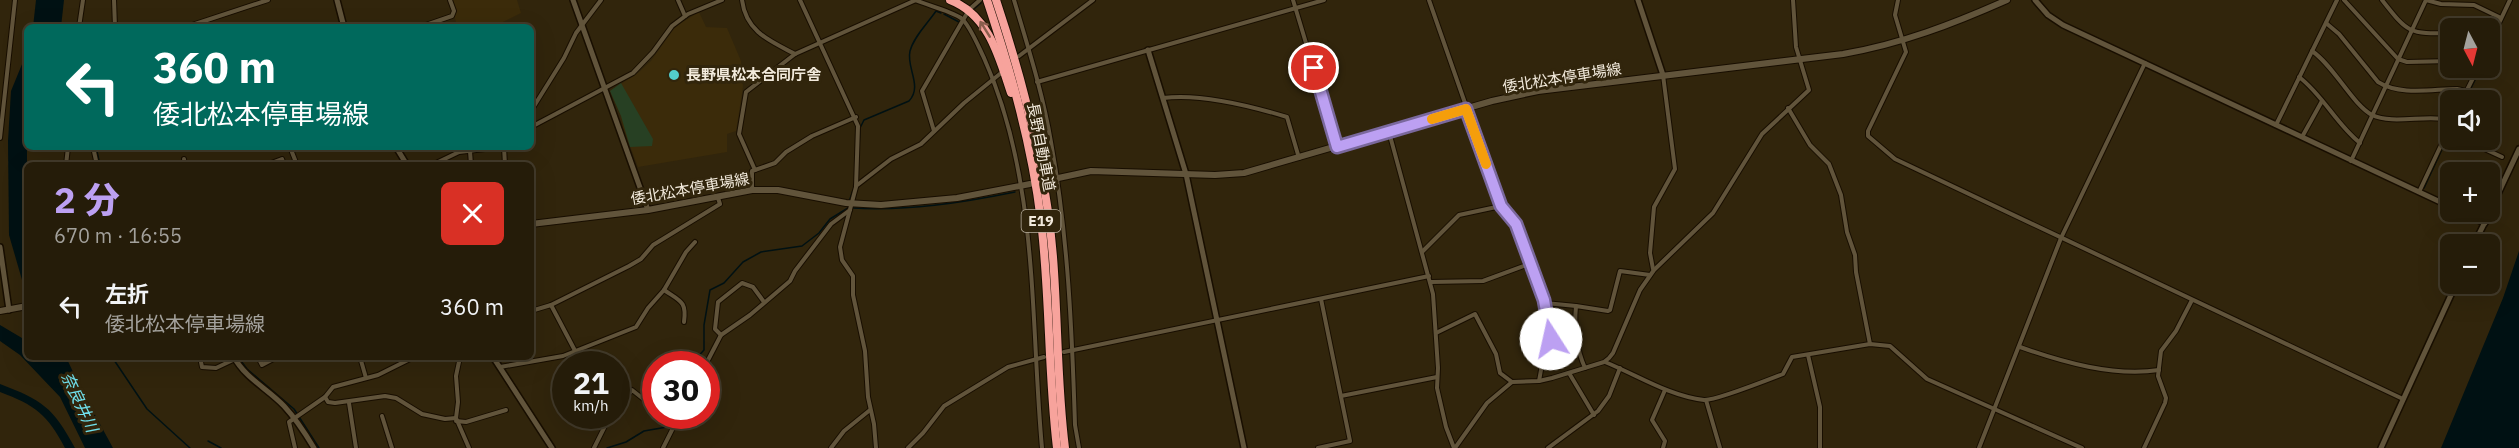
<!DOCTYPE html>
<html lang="ja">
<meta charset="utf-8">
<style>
body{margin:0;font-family:"IBM Plex Sans","Noto Sans JP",sans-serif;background:#2d2512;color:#f1f3f6;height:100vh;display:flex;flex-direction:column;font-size:22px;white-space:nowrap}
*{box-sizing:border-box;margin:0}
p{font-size:20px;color:#a3a19c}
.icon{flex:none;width:33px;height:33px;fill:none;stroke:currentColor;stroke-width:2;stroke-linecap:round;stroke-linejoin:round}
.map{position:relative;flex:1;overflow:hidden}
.side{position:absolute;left:24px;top:162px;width:510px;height:198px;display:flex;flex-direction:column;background:#251c09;border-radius:9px;box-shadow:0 6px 24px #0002,0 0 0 2px #423a2a}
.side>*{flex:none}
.hud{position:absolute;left:24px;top:24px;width:510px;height:126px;border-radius:9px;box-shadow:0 6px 24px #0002,0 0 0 2px #423a2a;background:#00695c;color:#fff;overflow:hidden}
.needle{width:39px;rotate:173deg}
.fabs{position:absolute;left:2440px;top:18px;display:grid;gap:12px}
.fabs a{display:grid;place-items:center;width:60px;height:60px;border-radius:9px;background:#251c09;box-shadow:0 6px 24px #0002,0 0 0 2px #423a2a;font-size:30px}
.speed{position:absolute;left:552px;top:351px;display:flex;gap:12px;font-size:30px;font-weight:700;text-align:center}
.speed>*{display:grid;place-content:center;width:78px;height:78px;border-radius:50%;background:#251c09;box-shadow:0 6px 24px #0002,0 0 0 2px #423a2a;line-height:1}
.speed small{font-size:15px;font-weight:400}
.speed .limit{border:9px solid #d22;background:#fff;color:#111}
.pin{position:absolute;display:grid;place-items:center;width:51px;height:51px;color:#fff;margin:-26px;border:3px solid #fff;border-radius:50%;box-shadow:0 2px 6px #0007}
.me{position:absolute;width:66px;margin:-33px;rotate:350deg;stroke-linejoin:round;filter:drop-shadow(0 0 4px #0008)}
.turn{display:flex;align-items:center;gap:21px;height:126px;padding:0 30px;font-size:27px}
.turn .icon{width:78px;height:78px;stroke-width:2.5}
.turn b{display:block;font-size:42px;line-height:51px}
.round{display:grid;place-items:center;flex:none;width:63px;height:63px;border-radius:9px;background:#2d2512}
.headline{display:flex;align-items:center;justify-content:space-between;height:102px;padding:0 30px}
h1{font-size:36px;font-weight:800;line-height:45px;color:#bca0f2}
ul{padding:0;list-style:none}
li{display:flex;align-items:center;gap:18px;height:84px;padding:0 30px}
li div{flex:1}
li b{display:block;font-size:22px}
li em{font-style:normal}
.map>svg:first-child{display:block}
.built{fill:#3b2b0a}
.green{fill:#274023}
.water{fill:#001113}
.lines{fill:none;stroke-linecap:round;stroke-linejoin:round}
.stream{stroke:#001113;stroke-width:1.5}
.minor-casing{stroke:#180e00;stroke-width:6}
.tertiary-casing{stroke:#180e00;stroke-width:8}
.secondary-casing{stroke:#180e00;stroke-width:8}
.motorway-casing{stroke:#180e00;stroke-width:10}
.minor{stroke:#61543b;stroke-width:4}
.tertiary{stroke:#61543b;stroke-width:5}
.secondary{stroke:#61543b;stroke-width:6}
.motorway{stroke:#f7a39c;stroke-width:8}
.oneway{stroke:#8a5e4d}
.route-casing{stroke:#7a689d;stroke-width:15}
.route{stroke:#bca0f2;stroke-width:10}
.slow{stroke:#f59e0b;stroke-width:10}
.poi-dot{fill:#53cdca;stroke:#31250c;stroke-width:2}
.labels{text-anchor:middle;stroke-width:6;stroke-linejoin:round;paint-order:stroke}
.shield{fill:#31250c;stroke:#b8af9e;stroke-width:1.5}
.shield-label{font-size:14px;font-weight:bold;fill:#f2eadc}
.poi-label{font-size:15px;font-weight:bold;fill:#f2eadc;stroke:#31250c;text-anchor:start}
.street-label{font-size:15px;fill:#f2eadc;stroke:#31250c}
.water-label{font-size:16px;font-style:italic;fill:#70e1ed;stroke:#31250c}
</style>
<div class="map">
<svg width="2519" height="448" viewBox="0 0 2519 448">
<rect width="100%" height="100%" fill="#31250c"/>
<g class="built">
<path d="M451 0H517L521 13 503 22 457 27Z"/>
<path d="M699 12 706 27 727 28 741 61 743 87 736 131 727 134V152L638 167 623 127 621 116 610 91 638 73 651 61 676 26Z"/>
</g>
<path class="green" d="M621 83 653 139 652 146 630 147 621 116 610 91Z"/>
<g class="water">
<path d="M36 0H64L61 27H33Z"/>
<path d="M27 52V297L9 235 8 141 11 91Z"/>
<path d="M2519 251V448H2441L2503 298Z"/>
<path d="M0 325 27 341V357L57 360 56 357H66L81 389 113 448H85L60 397 20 355 0 341Z"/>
<path d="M0 384C42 400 53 407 75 448H65C48 415 35 405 0 392Z"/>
</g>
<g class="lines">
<g class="stream">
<path d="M975 8 981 3"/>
<path d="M944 14 959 22"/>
<path d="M116 19 118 27"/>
<path d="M2490 47 2512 0"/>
<path d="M2465 100 2481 68"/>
<path d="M96 147 100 165"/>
<path d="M859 147 860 128 864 120 909 101C923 86 906 68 910 51 914 36 928 23 936 11L941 13"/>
<path d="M2424 188 2451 130"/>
<path d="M849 202 853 190"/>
<path d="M853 208C908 211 961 203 1015 192"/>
<path d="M112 357 147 409 190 448"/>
<path d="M238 357 247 369 294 409 319 448"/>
<path d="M691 364 704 350V325L710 290 724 283 743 262 761 252 802 246 819 233 830 219 848 208"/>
<path d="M208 441 221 448"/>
<path d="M607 448 626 442 644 431 667 427 673 421 674 416"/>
</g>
<defs>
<g id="minor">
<path d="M114 0 115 27"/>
<path d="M678 0 685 16"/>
<path d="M742 0C746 32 770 41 795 54"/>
<path d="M800 0 858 126 856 187 840 247 842 260 853 276V295L865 351 868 397 874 424 876 448"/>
<path d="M915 0C927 5 951 11 961 18 970 25 979 48 984 58 1039 181 1030 317 1042 448"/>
<path d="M1014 0C1028 47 1043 94 1051 142 1068 236 1072 330 1075 425L1079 448"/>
<path d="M1293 0 1337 146"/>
<path d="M1429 0 1501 206 1516 224 1545 304 1551 342 1543 359 1539 381"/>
<path d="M1898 0 1895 15 1906 52 1868 131V136L1895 159 2403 399"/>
<path d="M2344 0 2398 59 2407 62 2451 61"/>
<path d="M2382 0C2408 33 2408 34 2451 33"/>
<path d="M2426 0 2441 4 2474 5 2501 18"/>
<path d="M972 7 980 0"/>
<path d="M2326 23 2339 34 2378 82C2400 96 2433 89 2457 89L2466 91"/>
<path d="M79 27 83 0"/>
<path d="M186 27 268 0"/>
<path d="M420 27 452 16 454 11 450 0"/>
<path d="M2490 42 2510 0"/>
<path d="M2312 51C2334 66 2352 104 2372 115 2393 125 2427 114 2451 120"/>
<path d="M1019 56 1093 0"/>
<path d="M2299 77C2323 95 2336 124 2360 143"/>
<path d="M1037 82 1324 0"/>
<path d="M1163 98C1200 93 1251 106 1287 117L1299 158"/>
<path d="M2462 100 2478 68"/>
<path d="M1788 108 1810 145 1829 164 1841 195 1847 232 1855 255 1856 272 1870 344"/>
<path d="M531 111 564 58 576 33 601 0"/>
<path d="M2276 125 2337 0"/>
<path d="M531 127 633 73 653 52 672 26 688 14 722 0"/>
<path d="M934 131 922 91 966 15"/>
<path d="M1389 132 1433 294 1438 368 1437 388 1446 427 1454 448"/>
<path d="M2302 137 2322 101"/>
<path d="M0 138 15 0"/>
<path d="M2465 140 2502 157"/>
<path d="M93 147 97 165"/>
<path d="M290 147 297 165"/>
<path d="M504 147 505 165"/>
<path d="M470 151 471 165"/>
<path d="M184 159 185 165"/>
<path d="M2351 161 2426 0"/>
<path d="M66 165 68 147"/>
<path d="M266 165 282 159 284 165"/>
<path d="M432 165 459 152 502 147"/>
<path d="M755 170 739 134 746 92 795 54 916 0"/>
<path d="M856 186 891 159 921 144 964 103 1001 73"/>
<path d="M752 190V171L775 163 786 152 812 136 856 117"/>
<path d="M2419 192 2451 124"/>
<path d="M1422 252 1459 215 1501 206"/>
<path d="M1653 269 1650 253 1654 207 1675 169 1663 75"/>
<path d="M1431 282 1483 281 1529 264"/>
<path d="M664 290C680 301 687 301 684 322"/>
<path d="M1545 303 1576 306"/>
<path d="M551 305 582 364"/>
<path d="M531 311 551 305 629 266 641 259 653 245 720 204 718 198"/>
<path d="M1436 333 1475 314 1496 354 1500 373 1512 382"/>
<path d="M721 335 715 329 718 302 742 283 753 287 764 302"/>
<path d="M2020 347C2062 362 2114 377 2159 370"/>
<path d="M1064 352 1429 276"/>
<path d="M1808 355 1820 407V448"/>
<path d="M200 357 202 367 216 368 235 359"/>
<path d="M258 357 262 365 277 357"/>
<path d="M360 357 366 378"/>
<path d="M460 357 456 376 458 402 456 418 469 448"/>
<path d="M1605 362C1637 375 1669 396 1704 400 1715 401 1770 379 1783 374L1792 357 1870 344 1890 346 1927 379 2082 448"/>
<path d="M706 364 721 335 750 315 790 281 795 271 831 224 850 210"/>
<path d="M500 367 563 356 636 327 648 308 664 290 686 252 695 242"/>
<path d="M1585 368C1576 348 1574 327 1576 306L1608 311 1610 310 1620 271 1650 275"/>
<path d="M1569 373 1594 415"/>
<path d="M1341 396 1437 377"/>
<path d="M325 397 328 402 335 403 385 396 396 398 422 414 445 419 456 418"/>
<path d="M1706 400 1720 448"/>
<path d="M349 403 356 448"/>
<path d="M616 410 632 390 656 409"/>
<path d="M382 416 392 448"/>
<path d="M663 416 674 427"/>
<path d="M456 421 466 422 506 410"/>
<path d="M295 448 289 422 325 397 333 387 378 375 414 357"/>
<path d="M594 448 610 416"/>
<path d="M663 448 679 416"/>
<path d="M831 448 844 431 870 410"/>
<path d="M908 448 923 433 944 406 1008 367 1044 357"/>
<path d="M1318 448 1350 441 1321 299"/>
<path d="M1455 448 1487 403 1512 382 1539 381 1552 378 1604 362 1609 358 1613 353 1640 290 1654 270 1713 213 1762 134 1809 90 1796 47 1793 0"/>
<path d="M1548 448 1598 411 1609 396 1620 368"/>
<path d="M1663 448 1665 441 1652 420 1665 390"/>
<path d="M1979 448 2061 238 2145 63"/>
<path d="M2144 448 2165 403 2166 398 2158 376 2161 351 2176 331 2192 300"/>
</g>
<g id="tertiary">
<path d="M337 0 344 27"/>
<path d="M573 0 648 210"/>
<path d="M1638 0 1663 75"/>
<path d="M2035 0 2048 15 2063 25 2451 207"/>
<path d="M1148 50 1186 174 1244 448"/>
<path d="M396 147 407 165"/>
<path d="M2490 211 2519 149"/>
<path d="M2460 212 2485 223"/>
<path d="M2474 244 2490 212"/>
<path d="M0 247 9 310"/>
<path d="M234 357C245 378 268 389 284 406 296 419 305 433 314 448"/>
<path d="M493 357 552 448"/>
<path d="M2381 448 2456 284"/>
</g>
<g id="secondary">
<path d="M1049 180 1091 171 1215 175 1244 173 1492 101 1538 91 1843 54C1901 44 1953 24 2007 0"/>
<path d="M531 224 648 210 752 190H778L846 203 881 205 957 198 1030 184"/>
<path d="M0 311 27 306"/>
</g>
<g id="motorway">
<path d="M950 0C989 15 999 57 1011 93"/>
<path d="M987 0C1011 72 1032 145 1041 221 1050 296 1048 373 1057 448"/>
<path d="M996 0C1024 84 1046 169 1053 257 1058 321 1057 385 1065 448"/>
</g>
</defs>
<use href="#minor" class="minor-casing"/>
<use href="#tertiary" class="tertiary-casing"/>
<use href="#secondary" class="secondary-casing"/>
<use href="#motorway" class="motorway-casing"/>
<use href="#minor" class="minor"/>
<use href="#tertiary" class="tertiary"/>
<use href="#secondary" class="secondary"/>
<use href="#motorway" class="motorway"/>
</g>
<defs><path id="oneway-shaft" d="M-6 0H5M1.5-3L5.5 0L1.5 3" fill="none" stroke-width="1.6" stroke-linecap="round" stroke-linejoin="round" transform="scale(1.5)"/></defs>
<use class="oneway" href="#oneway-shaft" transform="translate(985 29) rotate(-122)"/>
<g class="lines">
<defs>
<path id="route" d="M1314 68 1337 147 1466 109 1501 206 1516 224 1544 300 1551 339"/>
</defs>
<use href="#route" class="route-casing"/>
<use href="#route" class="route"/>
<path class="slow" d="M1432 119 1466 109 1486 164"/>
</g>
<circle class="poi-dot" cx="674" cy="75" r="6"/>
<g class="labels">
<rect class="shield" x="1021.5" y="210" width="39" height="22" rx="4.5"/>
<g class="shield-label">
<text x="1041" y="226">E19</text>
</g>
<g class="poi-label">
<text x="686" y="80">長野県松本合同庁舎</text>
</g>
<g class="street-label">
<text transform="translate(1562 78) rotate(-9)" y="5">倭北松本停車場線</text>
<text transform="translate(1041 147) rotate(79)" y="5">長野自動車道</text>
<text transform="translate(690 189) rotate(-10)" y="5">倭北松本停車場線</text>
</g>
<g class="water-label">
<text transform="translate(80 402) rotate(65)" y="6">奈良井川</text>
</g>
</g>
</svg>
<div class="fabs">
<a><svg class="needle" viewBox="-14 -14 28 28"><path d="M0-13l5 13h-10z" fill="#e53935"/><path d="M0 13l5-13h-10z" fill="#a3a19c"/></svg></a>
<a><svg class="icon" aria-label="sound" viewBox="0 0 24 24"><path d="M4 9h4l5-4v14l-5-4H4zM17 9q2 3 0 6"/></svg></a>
<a>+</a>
<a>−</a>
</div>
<div class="speed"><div>21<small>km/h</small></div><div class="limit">30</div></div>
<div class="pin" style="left:1314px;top:68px;background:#d93025"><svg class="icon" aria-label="arrive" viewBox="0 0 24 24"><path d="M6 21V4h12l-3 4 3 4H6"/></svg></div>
<svg class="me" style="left:1551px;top:339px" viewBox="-20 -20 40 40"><circle r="19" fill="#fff"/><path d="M0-13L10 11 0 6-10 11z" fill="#bca0f2"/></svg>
<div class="hud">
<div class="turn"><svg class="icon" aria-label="left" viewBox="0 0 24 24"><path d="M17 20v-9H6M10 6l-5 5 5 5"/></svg><div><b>360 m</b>倭北松本停車場線</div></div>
</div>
<section class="side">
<div class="headline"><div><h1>2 分</h1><p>670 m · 16:55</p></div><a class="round" style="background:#d93025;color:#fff"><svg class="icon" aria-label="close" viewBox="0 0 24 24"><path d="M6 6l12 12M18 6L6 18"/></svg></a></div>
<ul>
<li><svg class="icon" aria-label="left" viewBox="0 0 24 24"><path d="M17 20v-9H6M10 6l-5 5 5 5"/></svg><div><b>左折</b><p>倭北松本停車場線</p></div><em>360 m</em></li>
</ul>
</section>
</div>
